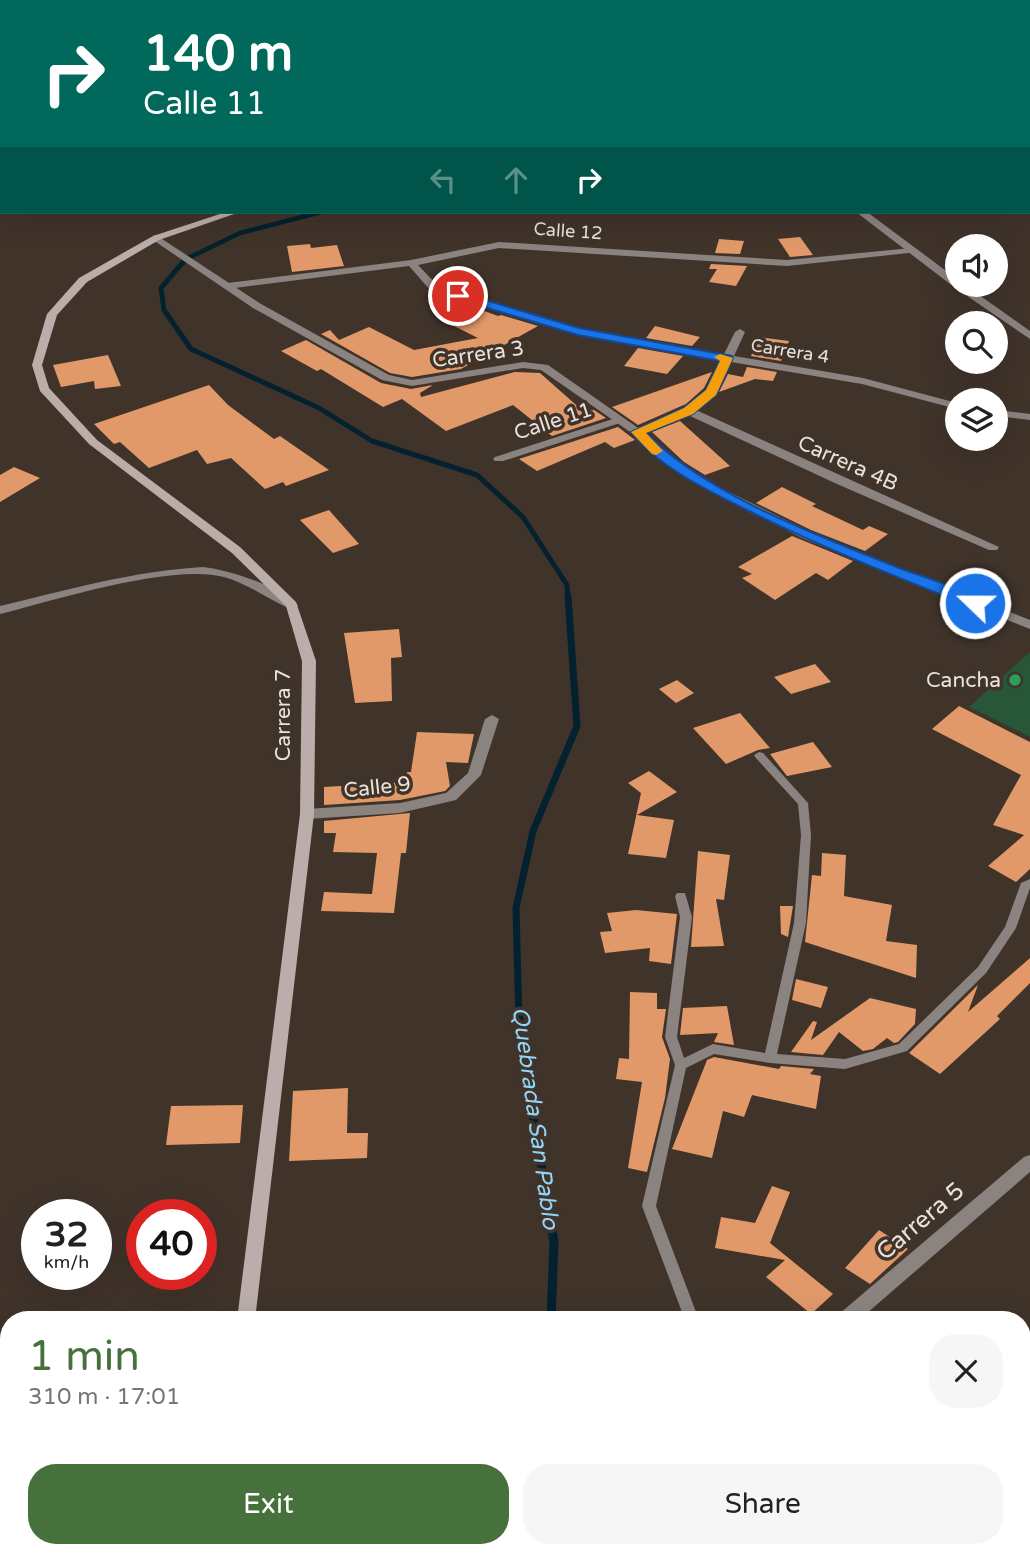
<!DOCTYPE html>
<meta charset="utf-8">
<style>
body{margin:0;font-family:"Varela Round",sans-serif;background:#f6f6f6;color:#222;height:100vh;display:flex;flex-direction:column;font-size:26px;white-space:nowrap}
*{box-sizing:border-box;margin:0}
p{font-size:23px;color:#767676}
.icon{flex:none;width:38px;height:38px;fill:none;stroke:currentColor;stroke-width:2;stroke-linecap:round;stroke-linejoin:round}
.map{position:relative;flex:1;overflow:hidden}
.panel{position:absolute;left:0px;top:1311px;width:1031px;height:247px;display:flex;flex-direction:column;background:#fff;border-radius:28px 28px 0 0;box-shadow:0 7px 28px #0002}
.panel>*{flex:none}
.hud{position:absolute;left:0px;top:0px;width:1031px;height:214px;box-shadow:0 7px 28px #0002;background:#00695c;color:#fff;overflow:hidden}
.buttons{position:absolute;left:945px;top:234px;display:grid;gap:14px}
.buttons a{display:grid;place-items:center;width:63px;height:63px;border-radius:50%;background:#fff;box-shadow:0 7px 28px #0002;font-size:35px}
.speed{position:absolute;left:21px;top:1199px;display:flex;gap:14px;font-size:35px;font-weight:700;text-align:center}
.speed>*{display:grid;place-content:center;width:91px;height:91px;border-radius:50%;background:#fff;box-shadow:0 7px 28px #0002;line-height:1}
.speed small{font-size:18px;font-weight:400}
.speed .limit{border:10px solid #d22;background:#fff;color:#111}
.pin{position:absolute;display:grid;place-items:center;width:60px;height:60px;color:#fff;margin:-30px;border:4px solid #fff;border-radius:50%;box-shadow:0 2px 7px #0007}
.me{position:absolute;width:77px;margin:-38px;rotate:292deg;stroke-linejoin:round;filter:drop-shadow(0 0 5px #0008)}
.turn{display:flex;align-items:center;gap:24px;height:147px;padding:0 28px;font-size:32px}
.turn .icon{width:91px;height:91px;stroke-width:2.5}
.turn b{display:block;font-size:49px;line-height:60px}
.lanes{display:flex;align-items:center;height:66px;padding:0 28px;background:#0003;justify-content:center;gap:35px;direction:ltr}
.lanes .off{opacity:.35}
.round{display:grid;place-items:center;flex:none;width:74px;height:74px;border-radius:28px;background:#f6f6f6}
.head{display:flex;align-items:center;justify-content:space-between;height:119px;padding:0 28px}
h1{font-size:42px;font-weight:600;line-height:52px;color:#47713c}
.cta{display:flex;gap:14px;margin-top:auto;padding:14px 28px}
.cta a{flex:1;height:80px;border-radius:28px;background:#47713c;color:#fff;font-size:28px;font-weight:600;line-height:80px;text-align:center}
.cta a+a{background:#f6f6f6;color:#222}
.map>svg:first-child{display:block}
.green{fill:#275638}
.lines{fill:none;stroke-linecap:round;stroke-linejoin:round}
.stream-far3{stroke:#03212e;stroke-width:4.5}
.stream-far2{stroke:#03212e;stroke-width:5}
.stream-far1{stroke:#03212e;stroke-width:7}
.stream{stroke:#03212e;stroke-width:9}
.building{fill:#e19969}
.service{fill:#8b8380;fill-rule:evenodd}
.minor{fill:#8b8380;fill-rule:evenodd}
.tertiary{fill:#8b8380;fill-rule:evenodd}
.secondary{fill:#bbada9;fill-rule:evenodd}
.route{fill:#1a73e8;stroke:#114b97;stroke-width:2}
.slow{fill:#f59e0b}
.leisure-dot{fill:#2e9e5b;stroke:#40332a;stroke-width:2.5}
.labels{text-anchor:middle;stroke-width:7;stroke-linejoin:round;paint-order:stroke}
.far-street-label{font-size:18px;fill:#eae2dc;stroke:#40332a}
.street-label{font-size:21px;fill:#eae2dc;stroke:#40332a}
.poi-label{font-size:21px;fill:#eae2dc;stroke:#40332a;text-anchor:end}
.water-label{font-size:23px;font-style:italic;fill:#93d5f8;stroke:#40332a}
.near-street-label{font-size:24px;fill:#eae2dc;stroke:#40332a}
</style>
<div class="map">
<svg width="1030" height="1556" viewBox="0 0 1030 1556">
<rect width="100%" height="100%" fill="#40332a"/>
<path class="green" d="M1030 652V737L969 707Z"/>
<g class="lines">
<g class="stream-far3">
<path d="M620 2 623 0"/>
<path d="M182 264 186 259 240 233 321 212"/>
</g>
<path class="stream-far2" d="M183 262 161 288 164 310 191 349 319 408 372 441 477 475 523 517 567 585 568 598"/>
<path class="stream-far1" d="M519 1021 516 908 533 831 577 726 568 596"/>
<g class="stream">
<path d="M519 1019 520 1038 554 1242 551 1320"/>
<path d="M507 1556 509 1549"/>
</g>
</g>
<g class="building">
<path d="M800 237 813 255 790 257 778 239Z"/>
<path d="M719 239 744 241 740 254 715 253Z"/>
<path d="M310 244 311 248 337 245 344 266 292 272 287 246Z"/>
<path d="M711 264 747 266 736 286 709 282 717 269H709Z"/>
<path d="M468 305 498 316 501 315 538 326 461 369 412 377 390 373 321 334 330 330 339 340 369 327 414 350 478 338 438 318Z"/>
<path d="M655 326 700 337 692 346 646 338Z"/>
<path d="M759 337 789 341 781 361 751 356Z"/>
<path d="M306 340 381 383 411 389 433 385 420 393 421 397 515 372 540 373 584 412 594 410 606 418 552 436 513 405 446 431 402 399 383 407 321 369 317 371 281 351Z"/>
<path d="M638 348 683 356 667 374 624 366Z"/>
<path d="M108 355 121 386 95 389 94 381 61 387 53 365Z"/>
<path d="M747 367 777 372 773 381 755 379 719 392 728 374 743 377Z"/>
<path d="M712 372 704 388 686 404 638 425 612 407Z"/>
<path d="M209 385 228 405 274 439 280 436 329 470 286 486 283 482 265 489 231 458 207 464 197 450 149 468 120 442 114 444 94 424Z"/>
<path d="M680 421 730 466 705 475 684 462 652 432Z"/>
<path d="M618 427 635 440 614 448 605 442 537 471 519 459Z"/>
<path d="M14 467 40 478 0 502V475Z"/>
<path d="M782 487 816 504 812 506 863 530 869 526 888 534 865 551 811 530 756 503Z"/>
<path d="M329 510 359 544 333 553 300 520Z"/>
<path d="M792 536 853 561 828 580 816 573 775 600 742 578 752 574 738 567Z"/>
<path d="M399 629 402 657 391 658 392 701 355 703 344 633Z"/>
<path d="M815 664 831 682 791 694 774 677Z"/>
<path d="M677 680 694 693 676 703 659 689Z"/>
<path d="M959 706 1030 742V869L1016 882 988 866 1024 835 993 825 1021 775 932 729Z"/>
<path d="M740 713 770 748 758 750 726 764 693 728Z"/>
<path d="M417 732 474 734 468 763 446 762 450 786 445 791 400 800 324 805V787L407 782V772H411Z"/>
<path d="M813 742 832 767 787 776 770 754Z"/>
<path d="M649 771 677 792 637 815 674 820 666 858 628 854 641 793 628 783Z"/>
<path d="M410 813 406 853H401L394 913 321 911 324 892 372 894 377 853 333 852 336 833H324V821Z"/>
<path d="M698 851 730 855 724 900 716 899 724 946 691 947Z"/>
<path d="M822 853 846 855 844 896 892 905 886 941 917 945 916 978 805 942 812 875 821 876Z"/>
<path d="M780 906H793L788 937 781 934Z"/>
<path d="M636 910 677 914 671 964 649 961 650 948 605 953 600 932 612 931 607 913Z"/>
<path d="M1030 958V983L997 1016 1000 1019 940 1074 909 1053 978 985 968 1012Z"/>
<path d="M796 979 828 987 821 1008 792 1000Z"/>
<path d="M630 992 657 993V1009H666L662 1037 670 1059 665 1098 647 1172 628 1168 642 1082 616 1079 619 1058 629 1059Z"/>
<path d="M870 998 916 1009 915 1024 898 1042 894 1043 887 1038 873 1049 863 1051 839 1032 823 1055 791 1052 813 1021 817 1022 811 1040Z"/>
<path d="M727 1006 734 1045 714 1042 718 1033 680 1035 683 1008Z"/>
<path d="M714 1057 779 1069 781 1066 814 1069 810 1074 821 1076 816 1109 752 1095 744 1117 723 1111 712 1158 672 1149 707 1060Z"/>
<path d="M348 1088 347 1133H368L367 1158 289 1161 293 1091Z"/>
<path d="M243 1105 240 1143 166 1145 171 1106Z"/>
<path d="M772 1186 790 1192 770 1243 833 1294 811 1314 766 1277 785 1260 715 1248 721 1217 755 1223Z"/>
<path d="M879 1230 908 1249 870 1284 845 1268Z"/>
</g>
<g class="lines">
<path class="service" d="M759 752 763 753 808 803 811 835 806 923 777 1054 845 1059 899 1044 978 967 1005 927 1021 883 1030 879V888L1016 928 986 973 907 1051 845 1069 770 1063 714 1054 686 1068 656 1206 699 1320H685L642 1206 675 1065 665 1037 680 917 675 896 677 893H685L692 917 677 1037 684 1058 713 1044 765 1053 794 923 801 835 798 804 755 757 754 755Z"/>
<g class="minor">
<path d="M499 242 787 260 912 248 914 250 909 253 787 266 499 248 418 265 439 287 579 329 724 354 735 332 740 329 745 332 734 356 863 378 957 403V409L862 384 731 362 715 394 696 410 999 547 997 550H989L837 484 688 415 641 434H633V430L684 409 706 390 721 360 574 334 431 291 409 266 227 289 222 286 227 283 411 260Z"/>
<path d="M996 410 1030 414V420L996 416Z"/>
<path d="M619 417 625 420 623 422 503 461H495L493 459 495 457Z"/>
<path d="M203 567C230 570 278 586 298 605L296 608H288C267 598 246 583 224 577 172 563 55 600 0 614V606C67 590 133 571 203 567Z"/>
<path d="M492 715 499 719 481 775 456 800 400 813 307 819 300 814 307 809 400 803 446 793 468 773 485 719Z"/>
<path d="M652 1549H672L671 1556H651Z"/>
</g>
<g class="tertiary">
<path d="M856 212H867L957 279V285H965L1030 331V339L954 287Z"/>
<path d="M156 235 261 304 389 375 412 380 523 362 548 365 641 430 663 452 719 487 810 532 1030 620V629L802 538 711 491 655 456 633 434 541 370 523 368 412 386 382 380 253 308 153 240V236Z"/>
<path d="M1030 1155V1172L859 1320H836L839 1314 1024 1157Z"/>
</g>
<g class="secondary">
<path d="M357 0H365L356 2Z"/>
<path d="M510 0 527 2H512Z"/>
<rect x="0" y="44" width="2" height="4"/>
<path d="M226 212H240L159 240 87 282 57 315 42 365 49 388 97 440 240 547 296 602 316 661 314 814 255 1320H237L300 814 302 661 286 606 232 553 89 444 40 391 32 365 47 314 79 278 153 236Z"/>
<rect x="206" y="1549" width="20" height="7"/>
</g>
</g>
<path class="route" d="M458 292 579 328 732 356 733 358 716 395 693 414 646 433C709 496 817 535 899 568 918 575 970 591 982 603L980 606H970C894 576 818 546 745 509 705 489 659 467 631 432L684 408 706 390 720 361 578 335 454 298 453 296Z"/>
<path class="slow" d="M720 354 733 358 716 395 693 414 646 433 663 451 656 455 652 454 631 432 684 408 706 390 720 361 714 357Z"/>
<circle class="leisure-dot" cx="1015" cy="680" r="7"/>
<g class="labels">
<g class="far-street-label">
<text transform="translate(568 231) rotate(4)" y="6">Calle 12</text>
<text transform="translate(790 351) rotate(9)" y="6">Carrera 4</text>
</g>
<g class="street-label">
<text transform="translate(478 354) rotate(-8)" y="7">Carrera 3</text>
<text transform="translate(553 421) rotate(-18)" y="7">Calle 11</text>
<text transform="translate(848 463) rotate(24)" y="7">Carrera 4B</text>
<text transform="translate(283 715) rotate(-90)" y="7">Carrera 7</text>
<text transform="translate(377 787) rotate(-6)" y="7">Calle 9</text>
</g>
<g class="poi-label">
<text x="1001" y="687">Cancha</text>
</g>
<g class="water-label">
<text transform="translate(536 1118) rotate(82)" y="8">Quebrada San Pablo</text>
</g>
<g class="near-street-label">
<text transform="translate(920 1221) rotate(-40)" y="8">Carrera 5</text>
</g>
</g>
</svg>
<div class="buttons">
<a><svg class="icon" aria-label="sound" viewBox="0 0 24 24"><path d="M4 9h4l5-4v14l-5-4H4zM17 9q2 3 0 6"/></svg></a>
<a><svg class="icon" aria-label="search" viewBox="0 0 24 24"><circle cx="10" cy="10" r="6"/><path d="M15 15l6 6"/></svg></a>
<a><svg class="icon" aria-label="layers" viewBox="0 0 24 24"><path d="M12 4l9 5-9 5-9-5zM3 14l9 5 9-5"/></svg></a>
</div>
<div class="speed"><div>32<small>km/h</small></div><div class="limit">40</div></div>
<div class="pin" style="left:458px;top:296px;background:#d93025"><svg class="icon" aria-label="arrive" viewBox="0 0 24 24"><path d="M6 21V4h12l-3 4 3 4H6"/></svg></div>
<svg class="me" style="left:975px;top:603px" viewBox="-20 -20 40 40"><circle r="17" fill="#1a73e8" stroke="#fff" stroke-width="3"/><path d="M0-11L8 9 0 5-8 9z" fill="#fff"/></svg>
<div class="hud">
<div class="turn"><svg class="icon" aria-label="right" viewBox="0 0 24 24"><path d="M7 20v-9h11M14 6l5 5-5 5"/></svg><div><b>140 m</b>Calle 11</div></div>
<div class="lanes"><svg class="icon off" aria-label="left" viewBox="0 0 24 24"><path d="M17 20v-9H6M10 6l-5 5 5 5"/></svg><svg class="icon off" aria-label="ahead" viewBox="0 0 24 24"><path d="M12 20V5M6 11l6-6 6 6"/></svg><svg class="icon" aria-label="right" viewBox="0 0 24 24"><path d="M7 20v-9h11M14 6l5 5-5 5"/></svg></div>
</div>
<section class="panel">
<div class="head"><div><h1>1 min</h1><p>310 m · 17:01</p></div><a class="round"><svg class="icon" aria-label="close" viewBox="0 0 24 24"><path d="M6 6l12 12M18 6L6 18"/></svg></a></div>
<div class="cta"><a>Exit</a><a>Share</a></div>
</section>
</div>
